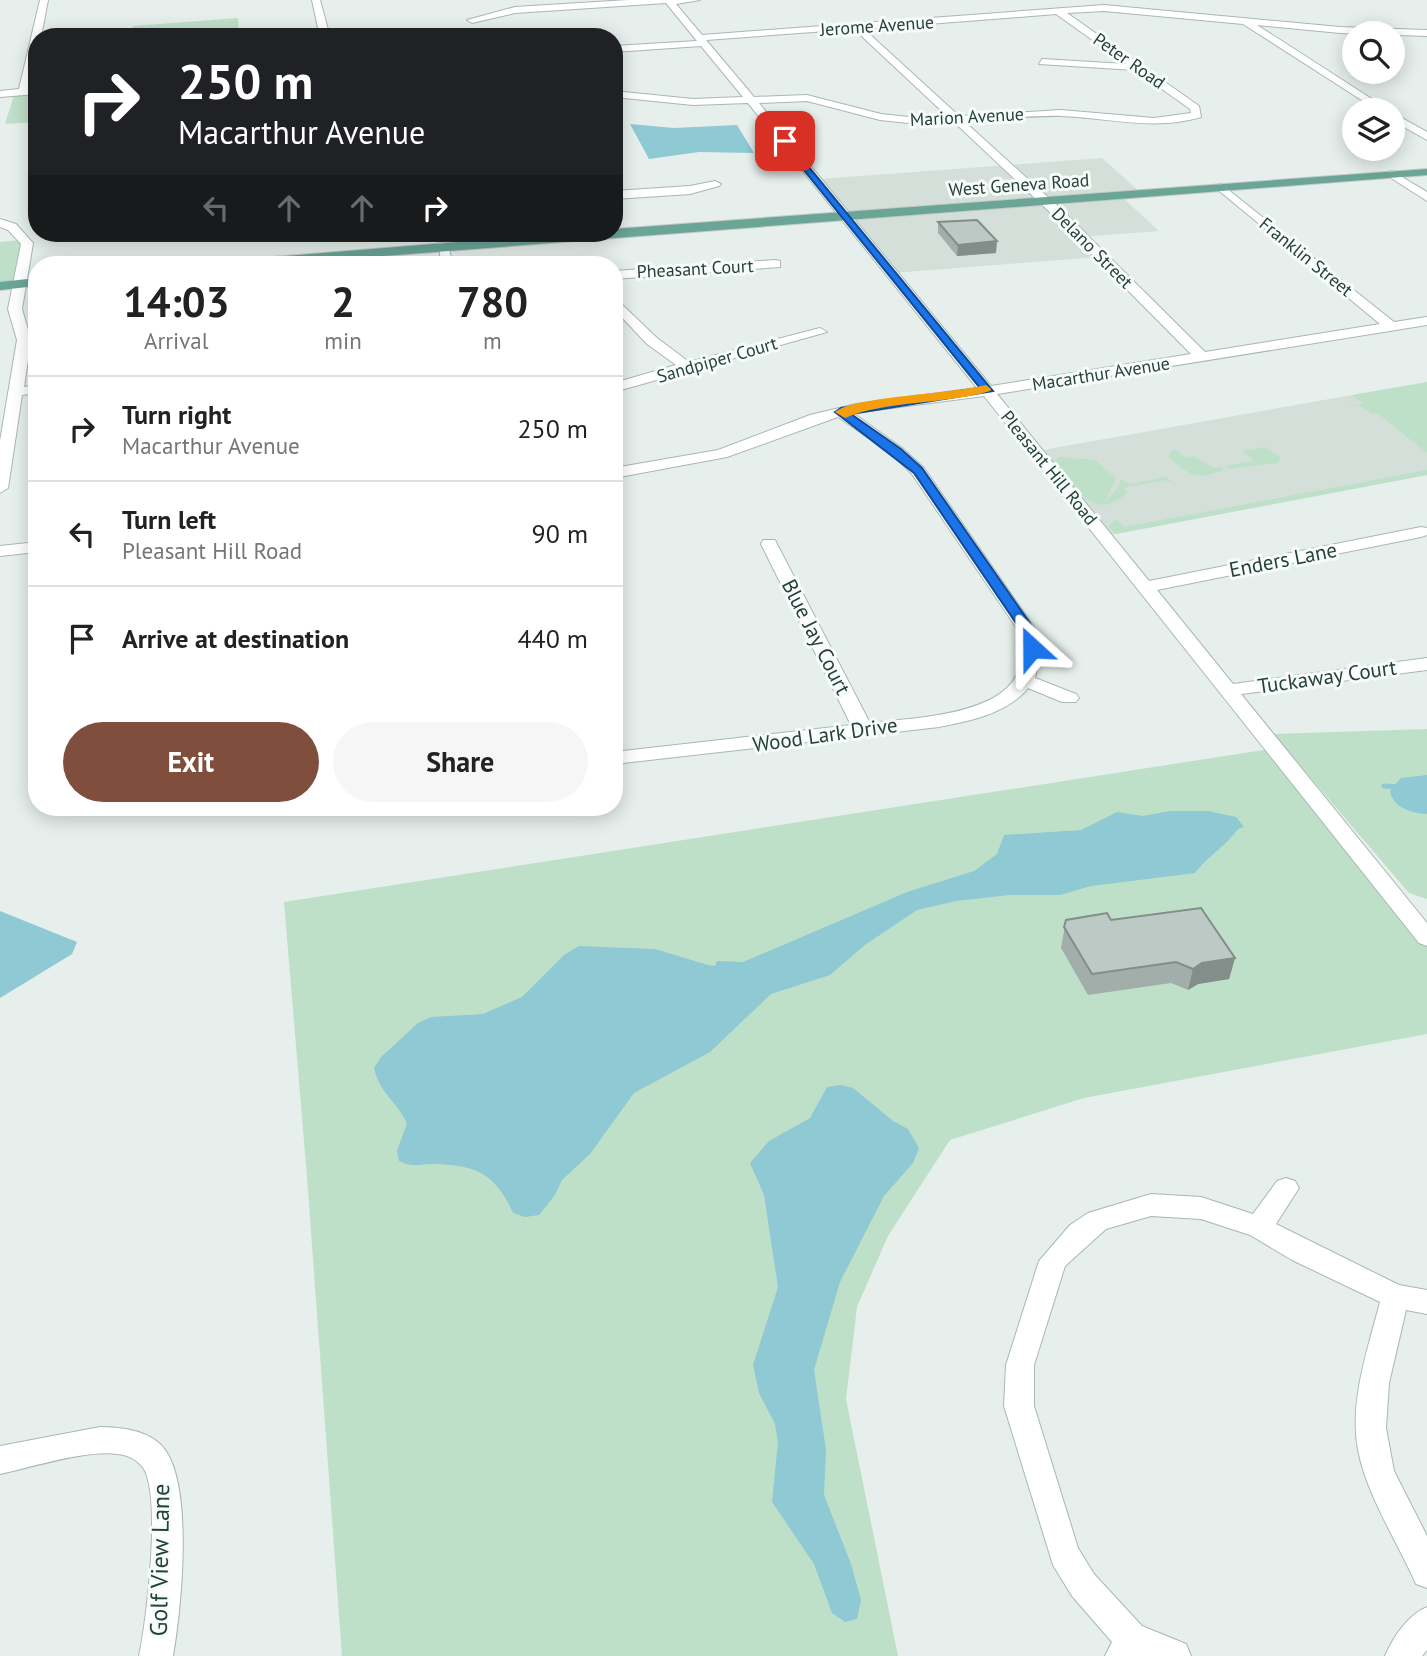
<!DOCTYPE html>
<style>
body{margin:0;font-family:"PT Sans",sans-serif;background:#f6f6f6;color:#222;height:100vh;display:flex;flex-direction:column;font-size:26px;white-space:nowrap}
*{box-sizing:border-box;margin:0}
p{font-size:23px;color:#767676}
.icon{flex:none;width:38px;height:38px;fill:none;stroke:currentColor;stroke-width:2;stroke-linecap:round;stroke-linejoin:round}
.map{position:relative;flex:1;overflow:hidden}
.drawer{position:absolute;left:28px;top:256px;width:595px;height:560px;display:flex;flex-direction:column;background:#fff;border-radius:28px;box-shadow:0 4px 18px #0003}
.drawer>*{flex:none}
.banner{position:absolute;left:28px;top:28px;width:595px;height:214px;border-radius:28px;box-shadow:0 4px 18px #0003;background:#202124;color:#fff;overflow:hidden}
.tools{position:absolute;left:1342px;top:21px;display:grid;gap:14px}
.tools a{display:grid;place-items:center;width:63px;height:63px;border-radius:50%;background:#fff;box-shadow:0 4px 18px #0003;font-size:35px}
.pin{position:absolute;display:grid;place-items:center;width:60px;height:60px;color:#fff;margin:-30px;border-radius:14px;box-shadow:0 4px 10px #0006}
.me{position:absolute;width:77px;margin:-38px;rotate:336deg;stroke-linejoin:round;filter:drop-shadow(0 0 5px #0008)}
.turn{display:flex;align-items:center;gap:24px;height:147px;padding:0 35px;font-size:32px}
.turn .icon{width:91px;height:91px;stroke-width:2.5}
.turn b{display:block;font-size:49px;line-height:60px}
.lanes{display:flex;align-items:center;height:66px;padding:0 35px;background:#0003;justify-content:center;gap:35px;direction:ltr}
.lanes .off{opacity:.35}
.eta{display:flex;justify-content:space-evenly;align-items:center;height:119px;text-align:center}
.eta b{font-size:42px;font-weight:700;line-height:49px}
.primary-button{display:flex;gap:14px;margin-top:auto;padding:14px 35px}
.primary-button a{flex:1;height:80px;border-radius:42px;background:#804e3d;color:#fff;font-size:28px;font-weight:700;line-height:80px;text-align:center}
.primary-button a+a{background:#f6f6f6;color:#222}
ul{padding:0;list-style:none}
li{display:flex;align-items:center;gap:21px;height:105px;padding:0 35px;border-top:2px solid #e0e0e0}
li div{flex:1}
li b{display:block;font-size:26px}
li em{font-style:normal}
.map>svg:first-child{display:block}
.built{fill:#d4dfda}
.green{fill:#bfe0c8}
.water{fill:#8ec9d4}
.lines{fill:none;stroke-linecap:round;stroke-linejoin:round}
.stream{stroke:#8ec9d4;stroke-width:5}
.minor-casing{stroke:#a8b8b2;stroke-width:2}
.major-casing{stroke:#c2cac8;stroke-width:2}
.minor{fill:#fff;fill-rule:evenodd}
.major{fill:#6aa596;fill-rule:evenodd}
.wall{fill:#a1aea9}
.shaded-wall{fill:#838d89}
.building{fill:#bbcac4;stroke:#838d89;stroke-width:2}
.route{fill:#1a73e8;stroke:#114b97;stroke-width:2}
.slow{fill:#f59e0b}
.labels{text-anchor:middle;stroke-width:6;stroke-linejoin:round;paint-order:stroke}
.far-street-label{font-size:18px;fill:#24423a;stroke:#f7fbf9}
.street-label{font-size:21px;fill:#24423a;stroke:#f7fbf9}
.near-street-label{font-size:24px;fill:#24423a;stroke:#f7fbf9}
</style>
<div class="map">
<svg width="1427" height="1656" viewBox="0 0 1427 1656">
<rect width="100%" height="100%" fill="#e6efeb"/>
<g class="built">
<path d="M1102 158 1140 192 846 214 820 179Z"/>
<path d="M1121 196 1159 231 1079 237 1098 257 893 273 851 216Z"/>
<path d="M1352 395 1427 448V475L1111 535 1043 450Z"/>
</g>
<g class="green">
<path d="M238 18 239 37H131L133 26Z"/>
<path d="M37 93V122L5 124 14 95Z"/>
<path d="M21 240 15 282 0 284V242Z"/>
<path d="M1427 382V453L1377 413 1372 414 1359 405 1334 408 1363 404 1352 395Z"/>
<path d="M1265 447 1281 458 1277 463 1228 469 1224 466 1254 461 1242 451Z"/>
<path d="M1176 450 1185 457 1194 456 1213 468 1221 467 1225 470C1195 480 1192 477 1168 457L1171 451Z"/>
<path d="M1060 457 1095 460 1116 478 1105 502 1120 485V479L1130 484 1166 477 1175 484 1166 480 1123 488 1128 493C1121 497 1116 502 1109 504 1084 510 1067 477 1054 461Z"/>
<path d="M1427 470V475L1115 534 1108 526 1117 519 1124 527Z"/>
<path d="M1427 729V899L1409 893 1273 734Z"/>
<path d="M1270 749 1427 945V1034L1084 1098 950 1140 888 1236 857 1307 846 1399 898 1656H342L307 1177 284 902Z"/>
</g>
<g class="water">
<path d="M630 124 674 128 737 125 754 153 699 152 649 159Z"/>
<path d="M1427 775V814C1412 813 1393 808 1390 791L1401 778Z"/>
<path d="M1170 811H1208L1236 817 1244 827 1238 829C1225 847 1209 855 1195 873L1091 886 1060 895H1009L956 901 917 910 865 945 830 975 771 994 710 1052 634 1093 590 1154 562 1180 555 1195 539 1215 525 1217 513 1213C495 1172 473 1164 430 1164 417 1165 411 1167 399 1161L397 1151 407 1123C395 1099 380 1094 374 1068L381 1057 418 1023 431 1017 483 1014 522 997 564 955 579 946 655 949 708 965 715 966 717 961 743 962 907 892 974 871 997 854 1004 835 1081 830 1117 812 1143 816Z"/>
<path d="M0 911 77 942 72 954 0 998Z"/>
<path d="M841 1085 853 1088 893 1121 908 1129 919 1148 913 1163 884 1196 840 1282 814 1370 826 1450 824 1495 851 1564 861 1600 857 1619 845 1622 832 1613 814 1564 772 1502 778 1442 775 1424 759 1393 753 1365 778 1287 764 1195 750 1163 769 1141 810 1118 827 1087Z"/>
</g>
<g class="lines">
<path class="stream" d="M1384 786 1402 787"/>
<defs>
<g id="minor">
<path d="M40 0H48L41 37H37V56L30 88H37V94L0 97V91L19 89Z"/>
<path d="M312 0H320L330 37H320Z"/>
<path d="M628 0H700L676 4 702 35 1104 5 1340 27 1427 30V36L1340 33 1257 25 1389 110H1377L1243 24 1104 11 1067 13 1199 106 1201 117C1155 131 1109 118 1062 116 1030 115 997 120 965 122L1062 210 1205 352 1380 324 1217 189V185L1221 184 1394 322 1427 317V325L997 394 1149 581 1421 527 1427 528V535L1421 537 1157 590 1233 684 1427 658V670L1241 694 1427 923V946L1419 943 984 396 853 413 902 448 924 468 1036 630 1040 655 1035 678 1076 694 1079 698 1076 702H1062L1028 688C1007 714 970 721 939 727L614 764V752L851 725 761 544 763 540H775L777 544 870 723C924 716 1045 716 1018 630L912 474 892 454 838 417 727 457 614 478V468L718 450 810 415 856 404 977 388 748 103 693 105 614 97V91L693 99 743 97 701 46 614 52V46L697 41 666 3 515 13 472 23 467 20 515 7ZM1056 14 1126 64 1042 59 1039 64 1135 70 1190 109 1191 113 1154 118 1061 110 959 116 864 29ZM854 29 947 116 918 118 881 114 807 95 754 97 706 40ZM807 101 880 120 918 124 954 122 1054 216 1191 354 991 386 759 103Z"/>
<path d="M1393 113 1427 132V140L1393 121Z"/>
<path d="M1392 171 1427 192V201L1388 176 1386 174Z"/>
<path d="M715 181 721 184 719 186 690 194 614 199V191L690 186Z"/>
<path d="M0 219 16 224 33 243 22 309 31 340 24 387 37 385V393L22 395 8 488 0 493V441L17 340 8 309 21 244 8 230 0 227Z"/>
<path d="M434 233H453L482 243 476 247Z"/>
<path d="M439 243H447L453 264H441Z"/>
<path d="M775 260 780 261V267L614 279V271Z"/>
<path d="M614 297 657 338 689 362 820 328 827 332 614 392V383L676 365 647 344 614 309Z"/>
<path d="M37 542V552L0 556V546Z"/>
<path d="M1286 1178 1295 1181 1299 1188 1276 1224 1399 1285 1427 1290V1314L1406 1310 1389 1383 1386 1428 1394 1471 1427 1536V1588L1416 1584C1397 1541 1367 1496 1358 1450 1349 1401 1368 1349 1380 1302L1292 1260 1250 1235 1201 1219 1151 1216 1106 1229 1065 1266 1034 1365V1406L1078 1548 1094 1574 1142 1626 1186 1644 1191 1656H1105L1112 1642 1072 1596 1053 1565 1004 1406 1006 1365 1039 1261 1070 1225 1088 1213 1151 1194 1201 1197 1253 1214 1277 1181Z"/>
<path d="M100 1427C120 1427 146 1430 161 1445 195 1479 181 1611 173 1656H139C147 1619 161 1500 144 1469 140 1463 133 1458 127 1456 95 1446 34 1467 0 1474V1446Z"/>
<path d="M1427 1607V1650L1422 1656H1385C1393 1637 1408 1615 1427 1607Z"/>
</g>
<g id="major">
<path d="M1427 169V175L280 264H231L237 260 570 233H614V229Z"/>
<path d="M37 278V286L0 290V282Z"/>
</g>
</defs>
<use href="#minor" class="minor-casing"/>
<use href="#major" class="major-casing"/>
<use href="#minor" class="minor"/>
<use href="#major" class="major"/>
</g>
<g class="wall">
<path d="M938 222 996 253 957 256 938 233Z"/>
<path d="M1066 920H1111L1235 958 1229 979 1198 984 1188 990 1171 983 1088 995 1061 948Z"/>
</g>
<g class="shaded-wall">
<path d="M997 241 996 253 957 256 958 245Z"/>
<path d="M1235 958 1229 979 1198 984 1188 990 1193 969 1202 963Z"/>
</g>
<g class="building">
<path d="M977 220 997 241 958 245 938 222Z"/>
<path d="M1201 908 1235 958 1202 963 1193 969 1176 962 1092 974 1064 927 1066 920 1107 913 1111 920Z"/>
</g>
<path class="route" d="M785 138 993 391 851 414 901 449 922 468 1034 629 1037 651H1027L1020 629 914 473 835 412 841 408 980 388 782 143Z"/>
<path class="slow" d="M986 385 991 389 990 391C943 405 886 400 845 418L835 412C856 396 953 394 986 385Z"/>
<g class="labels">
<g class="far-street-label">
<text transform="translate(877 26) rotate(-4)" y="6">Jerome Avenue</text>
<text transform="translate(1129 61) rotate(35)" y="6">Peter Road</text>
<text transform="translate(967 117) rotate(-3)" y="6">Marion Avenue</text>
<text transform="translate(1019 185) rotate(-4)" y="6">West Geneva Road</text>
<text transform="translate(1092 248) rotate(45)" y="6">Delano Street</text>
<text transform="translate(1306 257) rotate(39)" y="6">Franklin Street</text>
<text transform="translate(695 269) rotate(-3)" y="6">Pheasant Court</text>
<text transform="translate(717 360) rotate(-16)" y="6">Sandpiper Court</text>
<text transform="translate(1101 374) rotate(-9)" y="6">Macarthur Avenue</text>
<text transform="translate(1049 468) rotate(51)" y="6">Pleasant Hill Road</text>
</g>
<g class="street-label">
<text transform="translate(1283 560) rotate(-11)" y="7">Enders Lane</text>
<text transform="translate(816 637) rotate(63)" y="7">Blue Jay Court</text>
<text transform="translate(1327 677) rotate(-8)" y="7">Tuckaway Court</text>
<text transform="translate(825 735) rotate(-8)" y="7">Wood Lark Drive</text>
</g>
<g class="near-street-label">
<text transform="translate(160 1560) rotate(-89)" y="8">Golf View Lane</text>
</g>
</g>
</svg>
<div class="tools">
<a><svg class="icon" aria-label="search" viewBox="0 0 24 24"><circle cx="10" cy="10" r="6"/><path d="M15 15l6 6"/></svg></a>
<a><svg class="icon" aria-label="layers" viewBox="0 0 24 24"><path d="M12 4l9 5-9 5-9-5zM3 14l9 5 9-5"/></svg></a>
</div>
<div class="pin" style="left:785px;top:141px;background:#d93025"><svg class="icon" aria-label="arrive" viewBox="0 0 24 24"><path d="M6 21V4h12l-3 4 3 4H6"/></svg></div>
<svg class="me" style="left:1032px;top:648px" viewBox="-20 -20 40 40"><path d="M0-17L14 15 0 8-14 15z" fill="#1a73e8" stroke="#fff" stroke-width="4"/></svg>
<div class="banner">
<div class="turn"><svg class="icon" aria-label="right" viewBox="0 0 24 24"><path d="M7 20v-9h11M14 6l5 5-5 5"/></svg><div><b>250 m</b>Macarthur Avenue</div></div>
<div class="lanes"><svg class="icon off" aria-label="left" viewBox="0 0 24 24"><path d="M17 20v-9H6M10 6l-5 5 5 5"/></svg><svg class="icon off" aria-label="ahead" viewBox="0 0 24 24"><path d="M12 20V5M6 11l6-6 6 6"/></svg><svg class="icon off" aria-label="ahead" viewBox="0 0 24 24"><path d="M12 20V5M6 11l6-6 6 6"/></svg><svg class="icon" aria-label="right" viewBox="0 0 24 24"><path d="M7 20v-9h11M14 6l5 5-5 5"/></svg></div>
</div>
<section class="drawer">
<div class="eta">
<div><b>14:03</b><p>Arrival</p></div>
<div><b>2</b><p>min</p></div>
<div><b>780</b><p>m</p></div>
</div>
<ul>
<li><svg class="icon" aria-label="right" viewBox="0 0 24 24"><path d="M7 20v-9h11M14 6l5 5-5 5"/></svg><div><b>Turn right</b><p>Macarthur Avenue</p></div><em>250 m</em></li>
<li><svg class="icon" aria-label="left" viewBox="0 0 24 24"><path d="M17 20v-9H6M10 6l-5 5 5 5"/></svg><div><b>Turn left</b><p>Pleasant Hill Road</p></div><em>90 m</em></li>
<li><svg class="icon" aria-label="arrive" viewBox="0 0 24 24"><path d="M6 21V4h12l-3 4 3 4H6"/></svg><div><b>Arrive at destination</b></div><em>440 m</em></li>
</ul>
<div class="primary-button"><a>Exit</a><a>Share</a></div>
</section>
</div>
